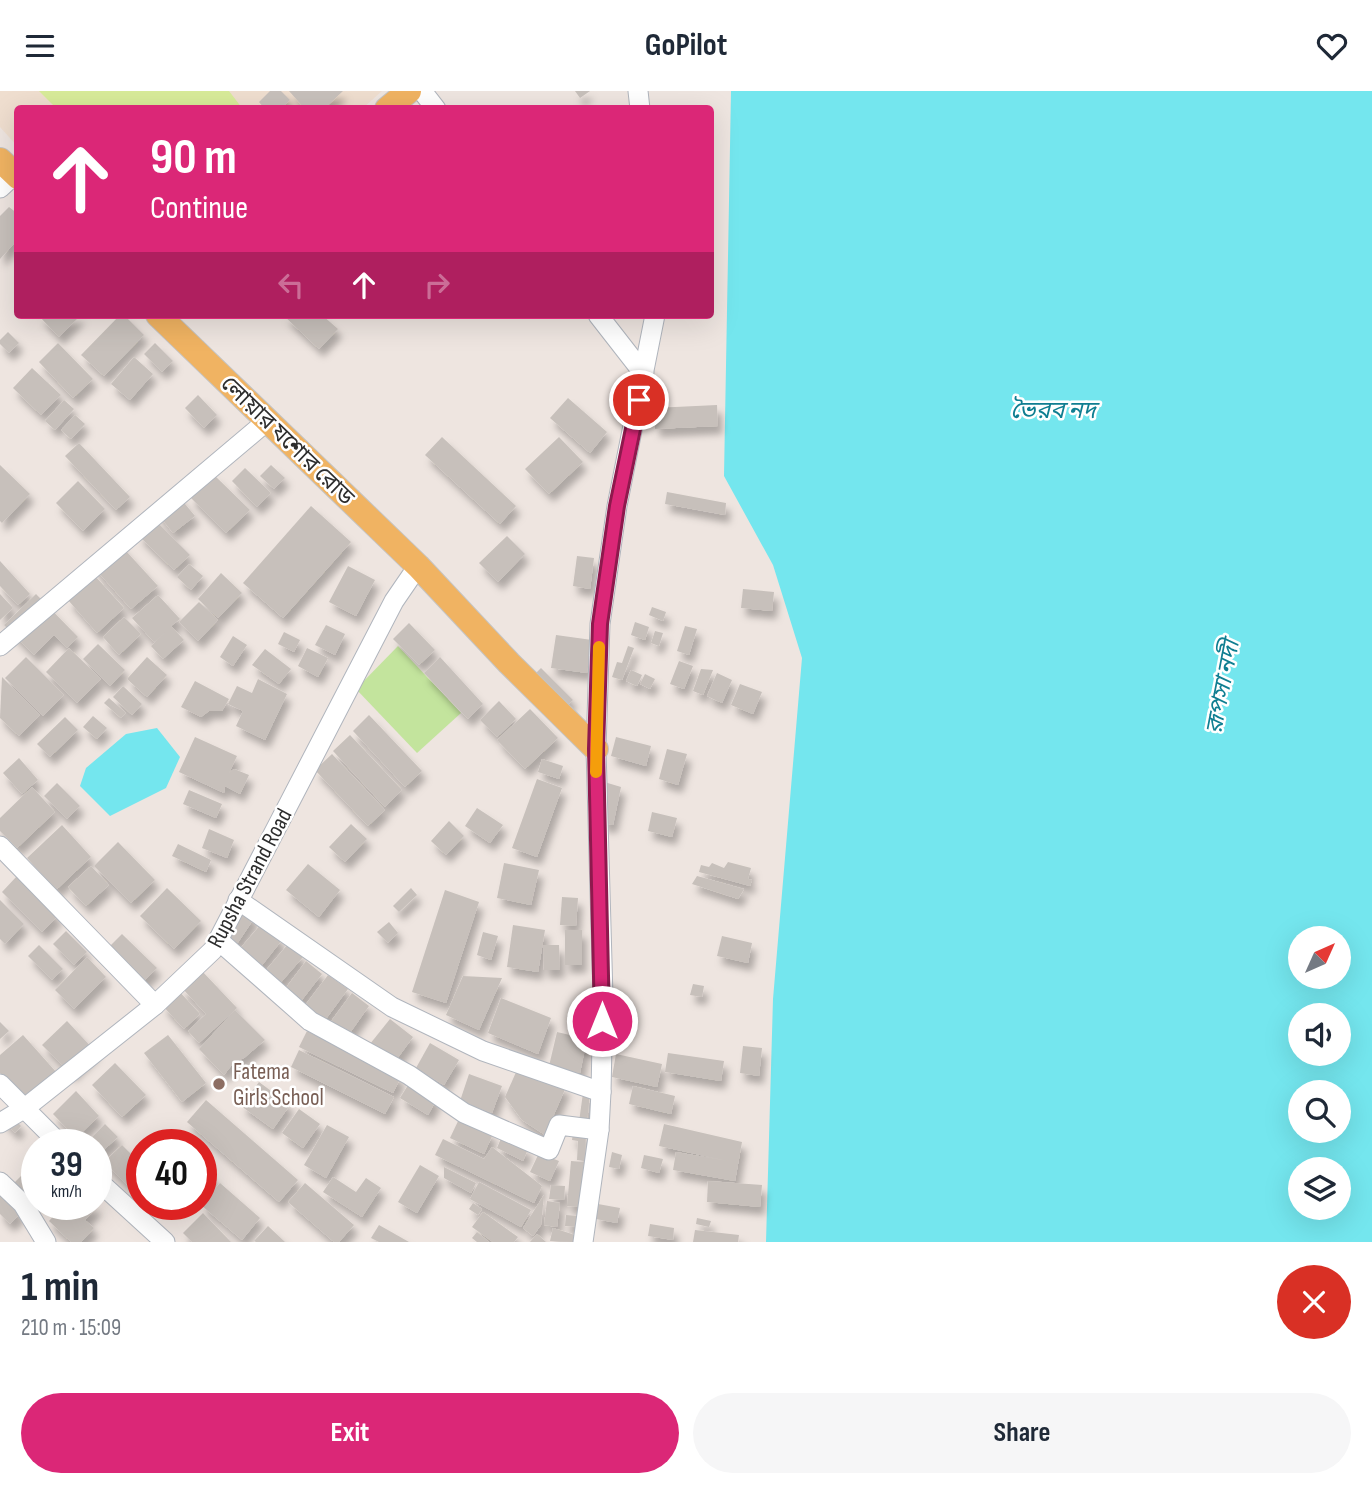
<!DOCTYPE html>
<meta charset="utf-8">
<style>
body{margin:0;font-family:"Sofia Sans Condensed","Noto Sans Bengali",sans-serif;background:#f6f6f7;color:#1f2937;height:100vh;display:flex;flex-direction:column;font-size:26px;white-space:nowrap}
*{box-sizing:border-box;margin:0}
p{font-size:23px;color:#747a83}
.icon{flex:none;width:38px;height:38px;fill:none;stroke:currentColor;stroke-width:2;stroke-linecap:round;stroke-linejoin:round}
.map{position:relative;height:1151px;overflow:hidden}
.sheet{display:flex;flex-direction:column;background:#fff;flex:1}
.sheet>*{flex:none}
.top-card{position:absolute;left:14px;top:14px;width:700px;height:214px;border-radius:7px;box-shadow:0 7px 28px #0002;background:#db2777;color:#fff;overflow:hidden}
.needle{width:46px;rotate:45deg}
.controls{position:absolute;left:1288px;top:835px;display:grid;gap:14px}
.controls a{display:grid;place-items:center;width:63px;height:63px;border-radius:50%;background:#fff;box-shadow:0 7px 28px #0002;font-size:35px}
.speed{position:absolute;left:21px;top:1038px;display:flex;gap:14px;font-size:35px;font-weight:700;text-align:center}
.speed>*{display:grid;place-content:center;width:91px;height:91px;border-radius:50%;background:#fff;box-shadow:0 7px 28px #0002;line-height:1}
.speed small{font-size:18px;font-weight:400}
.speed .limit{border:10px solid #d22;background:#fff;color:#111}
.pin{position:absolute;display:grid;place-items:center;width:60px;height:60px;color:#fff;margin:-30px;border:4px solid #fff;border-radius:50%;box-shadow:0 2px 7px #0007}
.me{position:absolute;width:77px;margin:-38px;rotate:0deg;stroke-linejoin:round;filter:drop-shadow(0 0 5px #0008)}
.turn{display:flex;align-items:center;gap:24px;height:147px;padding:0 21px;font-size:32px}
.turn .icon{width:91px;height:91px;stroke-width:2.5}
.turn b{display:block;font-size:49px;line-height:60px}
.lanes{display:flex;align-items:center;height:66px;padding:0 21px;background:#0003;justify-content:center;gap:35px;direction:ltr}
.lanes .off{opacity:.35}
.round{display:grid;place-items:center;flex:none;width:74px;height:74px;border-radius:37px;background:#f6f6f7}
.headline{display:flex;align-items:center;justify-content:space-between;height:119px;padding:0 21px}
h1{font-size:42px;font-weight:700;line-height:52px}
.action{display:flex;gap:14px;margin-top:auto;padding:14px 21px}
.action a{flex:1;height:80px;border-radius:42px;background:#db2777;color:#fff;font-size:28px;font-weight:700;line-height:80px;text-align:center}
.action a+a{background:#f6f6f7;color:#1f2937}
header{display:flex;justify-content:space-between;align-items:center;height:91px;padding:0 21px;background:#fff;font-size:32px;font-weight:700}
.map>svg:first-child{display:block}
.education{fill:#efdecf}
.green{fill:#c3e49d}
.pitch{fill:#d8eb99}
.water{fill:#74e6ee;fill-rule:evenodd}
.building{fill:#c7c0bb;filter:url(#shadow)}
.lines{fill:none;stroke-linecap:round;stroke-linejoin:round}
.minor-casing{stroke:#b0b5bd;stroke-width:21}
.major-casing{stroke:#c4c4c4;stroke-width:26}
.minor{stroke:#fff;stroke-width:19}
.major{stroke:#f0b362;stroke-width:24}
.route-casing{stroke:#8e194d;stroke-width:18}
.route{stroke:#db2777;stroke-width:12}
.slow{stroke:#f59e0b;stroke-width:12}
.education-dot{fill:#8d6e63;stroke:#fff;stroke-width:2.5}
.labels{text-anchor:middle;stroke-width:5;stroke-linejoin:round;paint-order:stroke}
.street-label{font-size:23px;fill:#2d2d2d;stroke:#fff}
.education-label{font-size:23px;fill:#785e54;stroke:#fff;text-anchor:start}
.water-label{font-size:24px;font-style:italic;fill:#0f7e91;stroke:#fff}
</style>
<header><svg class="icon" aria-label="menu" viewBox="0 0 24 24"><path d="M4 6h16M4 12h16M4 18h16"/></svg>GoPilot<svg class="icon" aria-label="heart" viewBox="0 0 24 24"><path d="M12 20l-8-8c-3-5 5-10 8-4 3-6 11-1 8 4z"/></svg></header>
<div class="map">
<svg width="1372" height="1151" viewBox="0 0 1372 1151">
<defs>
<filter id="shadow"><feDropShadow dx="4.5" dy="8" stdDeviation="3.5" flood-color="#0004"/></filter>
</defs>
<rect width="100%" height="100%" fill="#eee5e0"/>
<path class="education" d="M0 0H382L362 18H18L17 55 0 36Z"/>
<path class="green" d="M398 555 461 622 417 662 356 598Z"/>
<path class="pitch" d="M39 0H229L242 17H56Z"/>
<g class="water">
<path d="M731 0H1372V1151H766L773 908 802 567 773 474 724 385ZM1300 847H1339V886H1300ZM1300 924H1339V962H1300ZM1300 1001H1339V1040H1300ZM1300 1078H1339V1116H1300Z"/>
<path d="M157 637 180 666 166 697 110 725 80 695 86 677 126 643Z"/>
</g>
<g class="building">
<path d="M270 0H281L290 9 281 18H265L259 11Z"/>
<path d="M289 0H343L324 18H305Z"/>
<path d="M575 0H590L580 7Z"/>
<path d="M9 116 18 123V148L0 168V125Z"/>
<path d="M40 224H81L59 246 39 225Z"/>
<path d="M120 224H124L144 244 104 285 81 264Z"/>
<path d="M283 224H322L338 238 319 258Z"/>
<path d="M8 241 19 252 9 262 0 253V249Z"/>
<path d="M58 252 93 288 73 307 39 271Z"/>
<path d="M155 252 173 270 162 281 144 263Z"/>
<path d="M134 266 153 283 130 309 111 293Z"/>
<path d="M32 277 61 304 41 324 13 297Z"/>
<path d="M198 304 217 324 204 337 185 317Z"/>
<path d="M568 307 607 341 590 362 550 327Z"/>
<path d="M64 309 74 318 55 339 45 330Z"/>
<path d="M717 314 718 335 655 338 654 317Z"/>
<path d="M75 324 85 333 71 348 61 339Z"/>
<path d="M442 346 516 415 500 433 425 364Z"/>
<path d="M559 346 583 371 549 403 525 378Z"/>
<path d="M79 352 130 406 116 419 65 365Z"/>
<path d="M0 374 30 403 2 432 0 430Z"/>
<path d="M271 374 285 387 274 398 260 385Z"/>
<path d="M245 377 271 402 257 416 232 390Z"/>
<path d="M213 383 250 419 226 442 190 406Z"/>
<path d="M78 390 105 418 83 440 56 412Z"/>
<path d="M175 401 195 425 173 442 154 418Z"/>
<path d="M667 401 726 412 725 424 665 413Z"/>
<path d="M311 415 351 451 283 527 243 492Z"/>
<path d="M154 428 190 464 174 479 138 444Z"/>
<path d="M507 445 525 463 498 491 479 472Z"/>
<path d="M115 448 158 495 131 518 89 471Z"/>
<path d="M577 465 594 467 590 498 573 495Z"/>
<path d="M0 470 30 503 18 514 0 495Z"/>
<path d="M189 473 203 485 191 499 177 486Z"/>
<path d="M348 475 375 489 356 525 329 511Z"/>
<path d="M221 482 242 502 218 527 198 508Z"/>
<path d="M95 485 124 517 97 542 68 509Z"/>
<path d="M743 498 774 501 772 520 741 517Z"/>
<path d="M0 503 13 517 0 529Z"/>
<path d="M36 503 78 546 67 557 54 544 34 564 4 534Z"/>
<path d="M158 504 180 528 171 535 184 549 163 568 151 555 167 540 154 551 132 527Z"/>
<path d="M199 511 218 529 198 550 179 531Z"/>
<path d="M652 516 666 521 663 530 649 524Z"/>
<path d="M124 526 141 543 119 564 103 546Z"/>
<path d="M635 531 649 536 645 549 631 544Z"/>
<path d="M409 532 435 559 419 574 393 548Z"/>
<path d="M326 534 345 543 335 564 315 554Z"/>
<path d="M685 535 697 538 689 564 677 560Z"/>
<path d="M655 540 663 542 659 555 651 552Z"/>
<path d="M284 541 300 549 294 561 278 553Z"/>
<path d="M556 544 592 549 587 582 551 577Z"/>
<path d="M233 545 247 554 233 575 220 566Z"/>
<path d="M98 553 125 579 110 595 83 568Z"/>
<path d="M628 555 634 557 622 589 612 586 617 571 622 572Z"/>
<path d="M69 557 101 588 77 612 46 581Z"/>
<path d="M307 557 328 567 318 586 298 575Z"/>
<path d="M265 558 291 578 279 593 252 574Z"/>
<path d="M26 566 64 604 43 625 5 587Z"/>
<path d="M147 566 167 584 147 606 127 588Z"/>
<path d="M440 566 483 613 468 628 424 582Z"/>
<path d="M679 570 693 575 684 598 670 593Z"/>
<path d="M541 577 573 609 564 618 532 586Z"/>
<path d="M701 578 713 579 703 604 693 600Z"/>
<path d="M631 579 642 584 637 595 626 590Z"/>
<path d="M717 582 732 589 722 612 707 605Z"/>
<path d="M645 583 655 588 650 598 640 593Z"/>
<path d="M2 586 40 624 19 645 0 627Z"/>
<path d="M258 588 287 603 265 649 236 635 243 620 228 613 237 595 252 602Z"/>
<path d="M195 590 229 608 222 620H209L201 626 181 616Z"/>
<path d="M740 593 762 601 753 623 731 614Z"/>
<path d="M123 595 142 613 132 624 113 606Z"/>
<path d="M109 607 126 622 121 627 104 612Z"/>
<path d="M499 610 516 628 497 646 480 629Z"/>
<path d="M530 618 558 647 525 678 497 649Z"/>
<path d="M369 624 422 680 405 696 353 640Z"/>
<path d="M93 625 107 637 97 648 83 636Z"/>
<path d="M65 626 78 639 50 666 37 653Z"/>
<path d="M350 644 402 699 385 716 333 660Z"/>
<path d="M195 646 237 665 229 682 234 678 249 684 240 703 225 695 224 702 179 681Z"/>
<path d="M616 646 651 655 646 675 611 665Z"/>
<path d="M667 658 687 663 678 694 659 688Z"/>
<path d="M332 663 385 719 368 735 315 679Z"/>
<path d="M19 667 38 689 22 703 3 682Z"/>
<path d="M542 668 563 675 559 688 538 681Z"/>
<path d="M537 688 562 697 537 766 512 757Z"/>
<path d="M601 690 621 696 613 734 602 733Z"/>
<path d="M57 692 80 715 67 728 44 705Z"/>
<path d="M32 696 55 721 17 757 0 740V727Z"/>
<path d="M189 699 222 713 216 727 183 713Z"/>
<path d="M477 717 503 734 490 752 465 735Z"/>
<path d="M652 721 677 727 672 746 648 740Z"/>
<path d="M449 730 464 745 446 764 431 750Z"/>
<path d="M351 733 367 748 345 771 329 756Z"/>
<path d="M62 734 91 766 56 799 27 767Z"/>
<path d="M209 738 234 749 227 767 202 757Z"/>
<path d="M118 751 155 789 131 812 94 775Z"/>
<path d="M178 753 211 769 206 781 172 765Z"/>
<path d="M728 771 751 777 748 788 752 789 750 795 699 781 701 774 709 776 712 772 724 777Z"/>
<path d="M504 772 539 779 531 814 497 807Z"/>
<path d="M308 773 340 799 319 826 286 799Z"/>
<path d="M91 775 109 794 86 815 68 796Z"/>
<path d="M17 785 58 825 42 841 2 801Z"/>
<path d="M697 785 744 798 738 808 692 793Z"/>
<path d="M167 797 201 830 174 858 140 825Z"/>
<path d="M411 797 417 804 399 821 393 815Z"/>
<path d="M445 799 479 811 446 912 412 901Z"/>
<path d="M562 806 578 807 576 835 560 834Z"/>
<path d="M0 809 24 833 5 853 0 848Z"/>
<path d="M241 817 255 826 237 853 223 844Z"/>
<path d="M389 831 398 842 388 852 377 841Z"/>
<path d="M262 832 282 849 259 878 238 860Z"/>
<path d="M513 834 545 839 538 881 507 876Z"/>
<rect x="565" y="839" width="17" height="35"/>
<path d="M66 840 87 861 74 874 53 853Z"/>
<path d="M483 841 498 845 491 869 477 864Z"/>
<path d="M122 843 157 877 141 893 106 859Z"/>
<path d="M722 845 752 852 748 872 717 865Z"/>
<path d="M288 853 303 866 276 897 261 885Z"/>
<path d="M39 854 63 878 52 889 28 865Z"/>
<path d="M543 854H559L560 879H544Z"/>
<path d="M87 866 106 886 74 918 55 899Z"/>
<path d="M306 870 322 883 298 914 282 902Z"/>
<path d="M201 879 237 917 199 952 188 940 206 923 182 897Z"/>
<path d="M328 884 348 898 323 932 303 917Z"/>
<path d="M463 885 502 887 479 939 446 924Z"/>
<path d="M693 893 704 895 702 906 690 904Z"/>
<path d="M178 899 200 923 184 938 162 914Z"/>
<path d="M352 902 369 915 347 946 329 933Z"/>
<path d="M501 907 551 927 538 963 488 942Z"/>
<path d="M235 919 265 949 244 967 234 971 224 984 199 958Z"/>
<path d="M390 928 413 946 394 972 370 953Z"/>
<path d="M67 930 95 960 71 983 42 954Z"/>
<path d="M0 931 9 940 0 948Z"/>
<path d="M307 940 401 986 393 1002 299 956Z"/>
<path d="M557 941 587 948 580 982 549 975Z"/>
<path d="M23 944 57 982 26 1010 0 982V964Z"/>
<path d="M168 944 206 992 182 1011 144 962Z"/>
<path d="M430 952 459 969 444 994 416 977Z"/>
<path d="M743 955 762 957 759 985 740 982Z"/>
<path d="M299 959 394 1006 385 1023 291 976Z"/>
<path d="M668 962 724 970 721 990 665 981Z"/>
<path d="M616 963 662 973 657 996 612 986Z"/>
<path d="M115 972 146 1004 122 1026 92 994Z"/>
<path d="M517 979 566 996 545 1044 522 1029 505 1006Z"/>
<path d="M469 983 502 995 492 1022 460 1010Z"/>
<path d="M259 991 290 1014 273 1038 241 1015Z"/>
<path d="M410 991 437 1008 428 1024 400 1007Z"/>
<path d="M633 995 675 1005 671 1023 629 1013Z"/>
<path d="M76 1000 99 1025 76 1047 53 1023Z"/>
<path d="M583 1002H590L587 1032 579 1031Z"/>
<path d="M206 1009 298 1089 279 1111 187 1031Z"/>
<path d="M299 1018 320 1033 303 1057 282 1042Z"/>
<path d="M6 1019 21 1035 15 1042 0 1026Z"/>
<path d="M460 1026 493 1043 484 1063 450 1047Z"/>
<path d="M105 1033 118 1046 96 1066V1054H84Z"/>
<path d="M664 1033 742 1051 735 1090 673 1079 676 1061 728 1070 659 1055Z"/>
<path d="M327 1034 349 1046 326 1087 304 1074Z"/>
<path d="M573 1042 586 1043 585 1069H577L578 1050 572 1049Z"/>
<path d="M502 1045 528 1058 523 1070 497 1057Z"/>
<path d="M443 1048 484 1068 492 1056 542 1095 534 1112 435 1064Z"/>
<path d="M122 1054 142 1074V1098L136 1103 104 1071Z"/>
<path d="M612 1061 622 1064 619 1078 609 1076Z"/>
<path d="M539 1062 559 1070 550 1090 530 1081Z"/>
<path d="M644 1064 663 1068 659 1082 641 1077Z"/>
<path d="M37 1069V1111L34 1113 14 1092Z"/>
<path d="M571 1070 584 1071 580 1116 567 1115Z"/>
<path d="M420 1074 439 1085 417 1122 398 1111Z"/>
<path d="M201 1075 217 1089 201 1107Z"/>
<path d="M444 1076 476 1092 471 1102 444 1087Z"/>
<path d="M333 1086 356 1101 366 1087 381 1097 362 1126 323 1101Z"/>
<path d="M708 1090 762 1094 760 1116 707 1111Z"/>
<path d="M479 1091 531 1119 521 1136 470 1108Z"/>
<path d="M220 1092 260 1127 242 1149 201 1114Z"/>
<path d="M305 1092 354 1134 339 1151H334L288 1111Z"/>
<path d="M551 1094 565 1095 564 1109 549 1108Z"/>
<path d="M0 1101 21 1122 10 1133 0 1123Z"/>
<path d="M544 1104 541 1134 533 1145 523 1137Z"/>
<path d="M547 1110 560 1112 557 1136 544 1134Z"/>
<path d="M473 1112 482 1118 478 1124 469 1118Z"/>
<path d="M55 1113H94L97 1116 85 1129 94 1137 81 1151H71L49 1130 60 1118Z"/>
<path d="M598 1113 620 1117 617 1132 596 1128Z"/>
<path d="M483 1121 518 1146 514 1151H493L472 1136Z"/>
<path d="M203 1122 231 1151H192L183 1142Z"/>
<path d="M566 1124 579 1125 578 1136 565 1135Z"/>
<path d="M697 1127 711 1130 709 1136 696 1133Z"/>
<path d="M650 1133 674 1137 673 1149 648 1145Z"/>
<path d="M379 1134 409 1151H379L371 1147Z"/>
<path d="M268 1135 285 1151H256L254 1150Z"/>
<path d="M553 1137 575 1144 573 1151 550 1150Z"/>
<path d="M695 1139 739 1144 738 1151H693Z"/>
<path d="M477 1141 489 1151H477L472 1147Z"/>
<path d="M537 1143 546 1151H530Z"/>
</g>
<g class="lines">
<defs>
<g id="minor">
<path d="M422 0 436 18"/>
<path d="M638 0 640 18"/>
<path d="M0 97 15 83"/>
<path d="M598 224 644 283"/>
<path d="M0 555 267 330"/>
<path d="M0 755 155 914"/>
<path d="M238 809 392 916 483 960 601 1001"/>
<path d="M218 849 310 930 409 984 464 1022 549 1059 559 1034 599 1039"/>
<path d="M0 993 61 1054"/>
<path d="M0 1032 25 1017 155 914 213 859 394 510 418 475"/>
<path d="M96 1088 165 1151"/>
<path d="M0 1091 23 1113 46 1151"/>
<path d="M583 1151 599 1039 601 1001 603 906 596 658 600 533 617 415 655 224"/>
</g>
<g id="major">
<path d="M387 18 409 0"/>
<path d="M0 69 18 86"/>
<path d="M158 224 418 475 509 572 596 658"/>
</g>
</defs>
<use href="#minor" class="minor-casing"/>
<use href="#major" class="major-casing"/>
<use href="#minor" class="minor"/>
<use href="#major" class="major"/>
</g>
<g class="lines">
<defs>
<path id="route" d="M602 930 596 658 600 533 617 415 639 309"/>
</defs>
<use href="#route" class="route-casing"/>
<use href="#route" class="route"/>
<path class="slow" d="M596 681 599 556"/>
</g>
<circle class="education-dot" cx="219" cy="993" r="7"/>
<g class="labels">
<g class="street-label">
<text transform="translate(288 349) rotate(44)" y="8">লোয়ার যশোর রোড</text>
<text transform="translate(249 787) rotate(-62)" y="8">Rupsha Strand Road</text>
</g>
<g class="education-label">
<text x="233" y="988">Fatema<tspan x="233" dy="26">Girls School</tspan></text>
</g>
<g class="water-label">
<text x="1053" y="327">ভৈরব নদ</text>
<text transform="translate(1222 596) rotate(-79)" y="8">রূপসা নদী</text>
</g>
</g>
</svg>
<div class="controls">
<a><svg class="needle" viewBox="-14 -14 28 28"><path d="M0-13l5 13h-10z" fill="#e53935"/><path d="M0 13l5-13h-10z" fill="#747a83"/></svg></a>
<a><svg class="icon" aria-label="sound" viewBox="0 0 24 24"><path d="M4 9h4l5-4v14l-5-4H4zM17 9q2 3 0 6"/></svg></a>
<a><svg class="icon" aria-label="search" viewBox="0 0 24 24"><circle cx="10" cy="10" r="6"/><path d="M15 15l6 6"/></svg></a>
<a><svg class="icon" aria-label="layers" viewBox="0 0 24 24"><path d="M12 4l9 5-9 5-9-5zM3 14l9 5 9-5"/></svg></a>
</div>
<div class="speed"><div>39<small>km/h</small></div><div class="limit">40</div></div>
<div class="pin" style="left:639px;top:309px;background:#d93025"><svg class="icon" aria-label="arrive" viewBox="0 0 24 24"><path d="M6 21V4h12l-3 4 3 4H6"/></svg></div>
<svg class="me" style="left:602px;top:930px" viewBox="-20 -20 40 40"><circle r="17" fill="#db2777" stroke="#fff" stroke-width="3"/><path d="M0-11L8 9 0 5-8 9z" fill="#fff"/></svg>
<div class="top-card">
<div class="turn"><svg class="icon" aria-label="ahead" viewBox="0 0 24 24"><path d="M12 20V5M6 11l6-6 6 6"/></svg><div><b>90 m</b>Continue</div></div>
<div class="lanes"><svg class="icon off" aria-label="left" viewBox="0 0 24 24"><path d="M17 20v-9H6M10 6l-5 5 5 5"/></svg><svg class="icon" aria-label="ahead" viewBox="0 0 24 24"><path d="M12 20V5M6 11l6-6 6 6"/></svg><svg class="icon off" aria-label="right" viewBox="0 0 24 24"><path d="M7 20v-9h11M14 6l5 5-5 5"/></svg></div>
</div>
</div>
<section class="sheet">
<div class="headline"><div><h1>1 min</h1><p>210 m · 15:09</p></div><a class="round" style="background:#d93025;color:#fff"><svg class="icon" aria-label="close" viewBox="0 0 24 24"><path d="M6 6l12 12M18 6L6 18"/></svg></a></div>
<div class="action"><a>Exit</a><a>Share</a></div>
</section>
